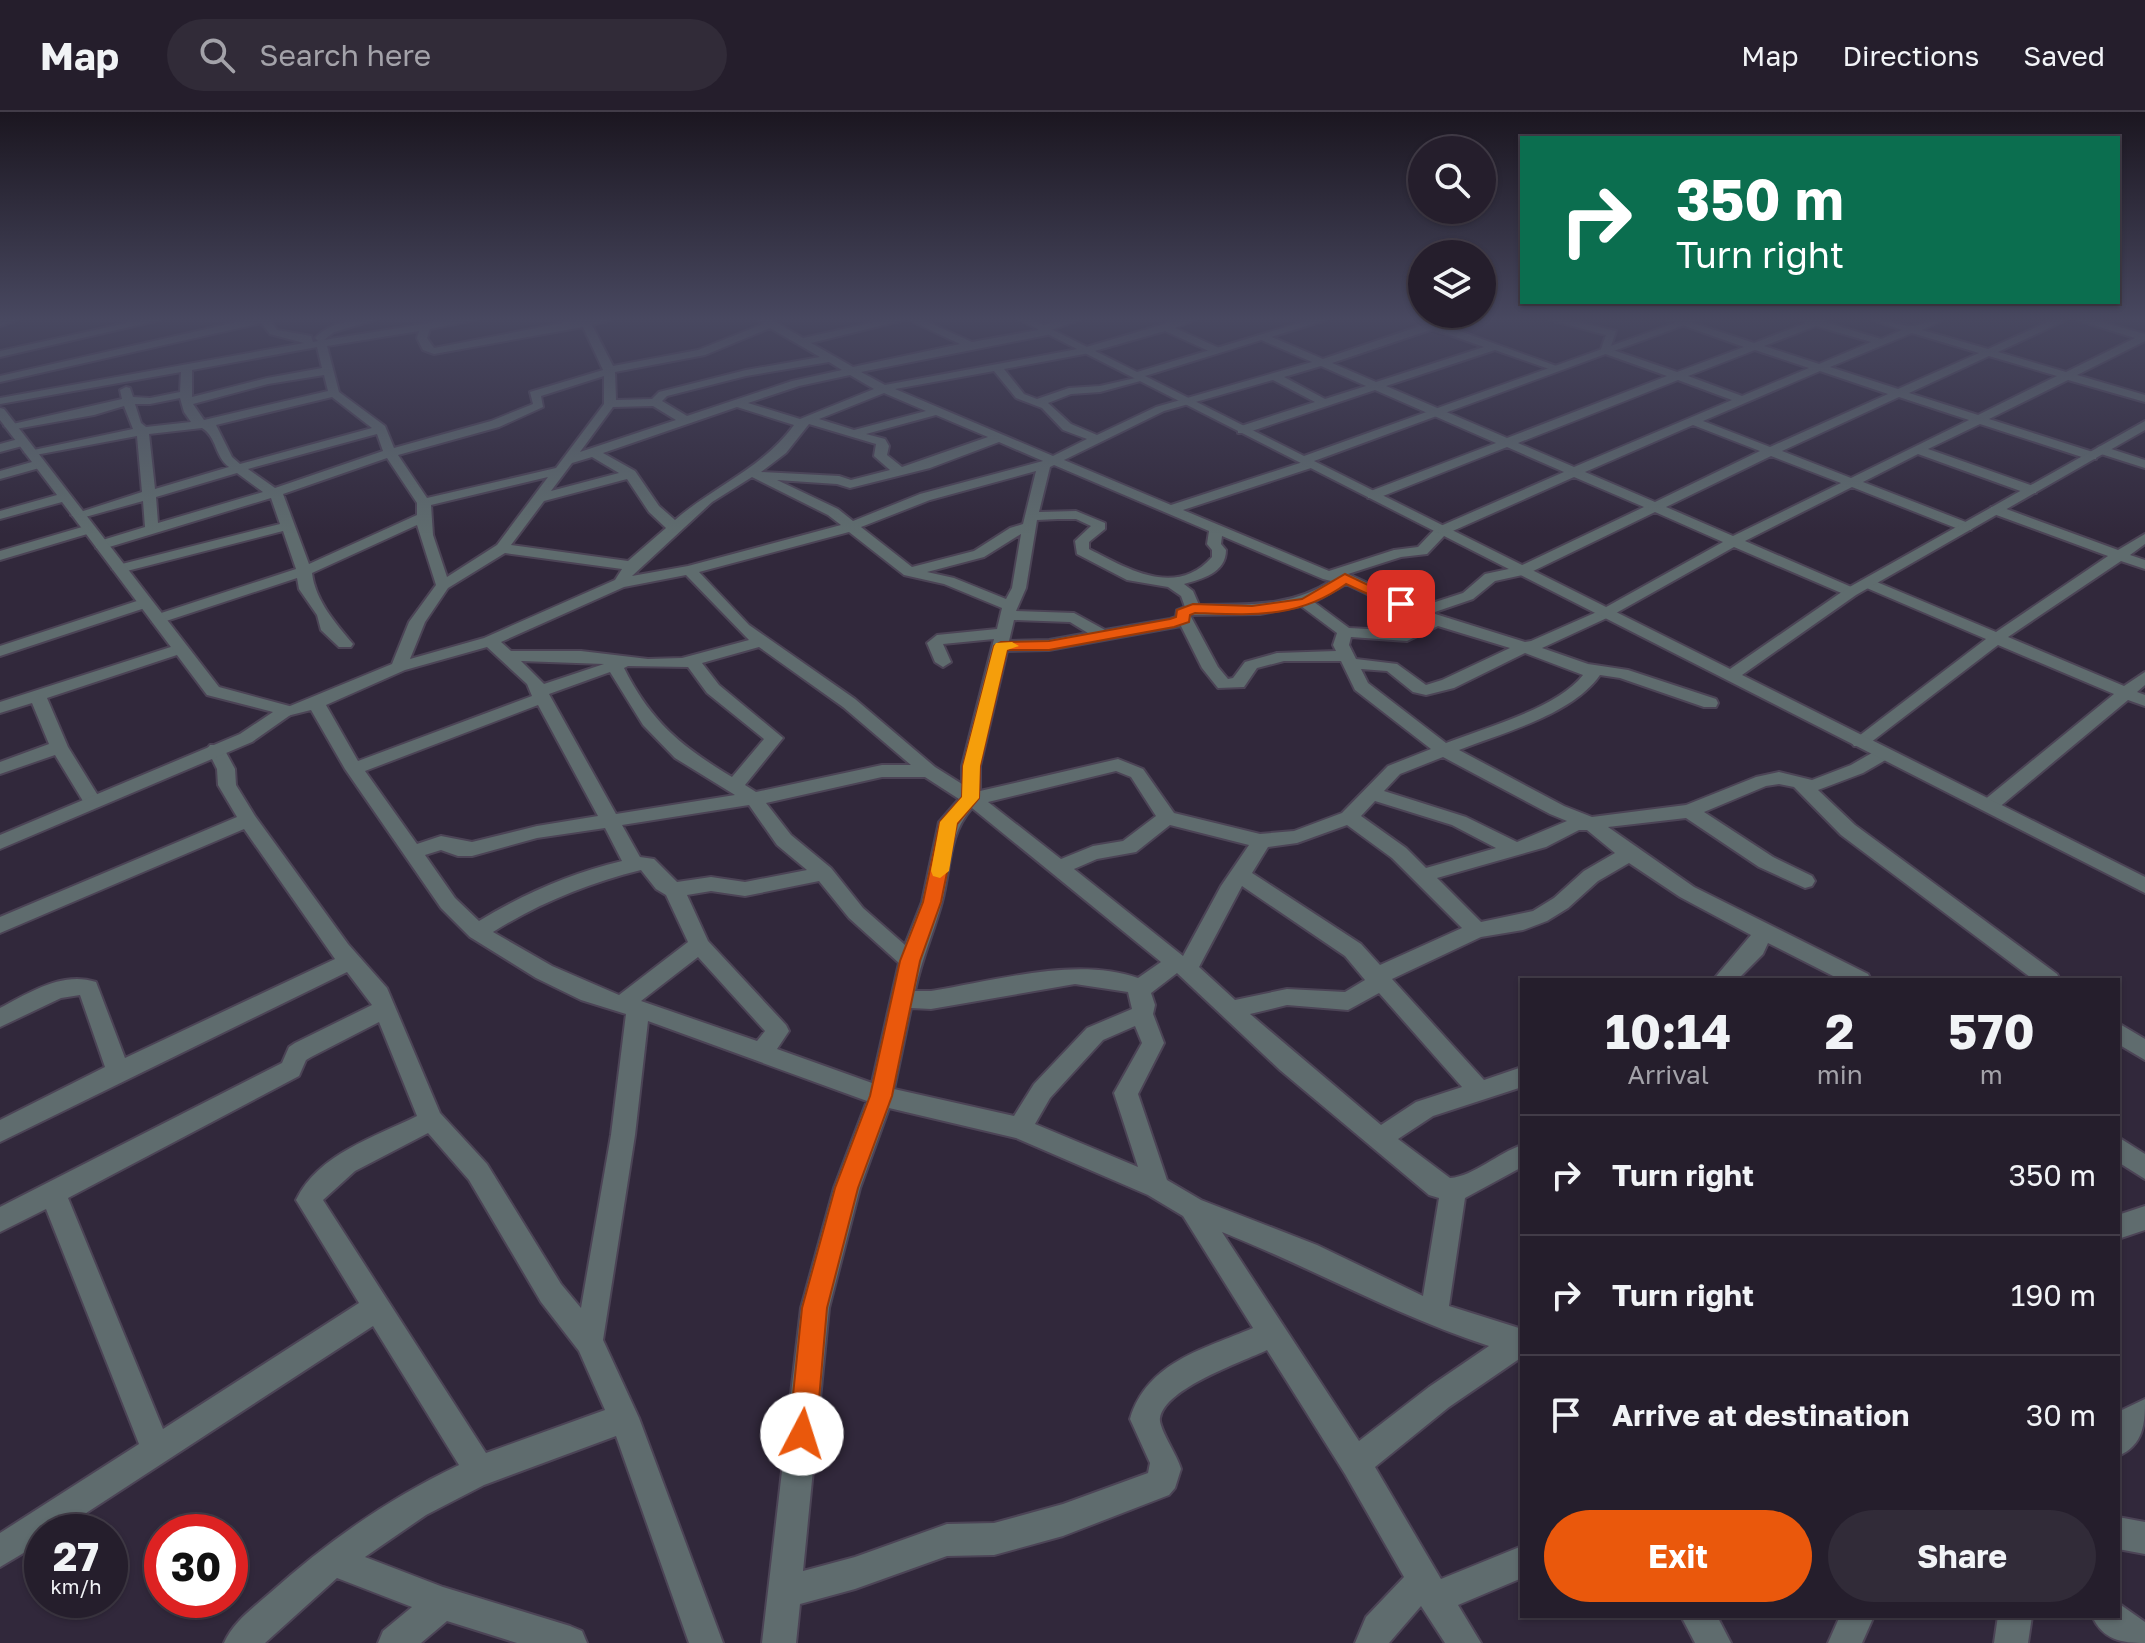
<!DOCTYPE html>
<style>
body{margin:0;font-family:"Golos Text",sans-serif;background:#312b38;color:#f1f3f6;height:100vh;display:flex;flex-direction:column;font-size:30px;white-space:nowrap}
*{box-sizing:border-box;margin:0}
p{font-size:26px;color:#a3a2a9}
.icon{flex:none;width:44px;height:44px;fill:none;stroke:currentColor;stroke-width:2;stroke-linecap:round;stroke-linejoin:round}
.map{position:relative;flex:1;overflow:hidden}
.side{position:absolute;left:1520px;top:866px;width:600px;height:640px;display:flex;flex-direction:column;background:#251e2c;border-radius:0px;box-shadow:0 2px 6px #0004,0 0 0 2px #423c48}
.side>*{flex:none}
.top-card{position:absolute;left:1520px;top:24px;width:600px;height:168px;border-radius:0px;box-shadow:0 2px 6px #0004,0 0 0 2px #423c48;background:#0b6e4f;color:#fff;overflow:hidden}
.fabs{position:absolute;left:1408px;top:24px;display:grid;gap:16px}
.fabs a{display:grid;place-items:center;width:88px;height:88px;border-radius:50%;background:#251e2c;box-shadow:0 2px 6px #0004,0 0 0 2px #423c48;font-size:40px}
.speed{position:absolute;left:24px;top:1402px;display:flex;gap:16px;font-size:40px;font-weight:700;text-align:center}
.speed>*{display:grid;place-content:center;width:104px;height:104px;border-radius:50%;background:#251e2c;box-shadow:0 2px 6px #0004,0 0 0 2px #423c48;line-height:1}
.speed small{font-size:20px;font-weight:400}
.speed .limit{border:12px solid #d22;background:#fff;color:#111}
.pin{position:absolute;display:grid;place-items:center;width:68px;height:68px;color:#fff;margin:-34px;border-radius:16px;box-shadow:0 4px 12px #0006}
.me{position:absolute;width:88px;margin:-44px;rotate:5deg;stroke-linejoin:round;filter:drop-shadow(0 0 6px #0008)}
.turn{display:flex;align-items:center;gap:28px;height:168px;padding:0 24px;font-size:36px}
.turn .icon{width:104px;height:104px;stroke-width:2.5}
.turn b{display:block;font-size:56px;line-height:68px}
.eta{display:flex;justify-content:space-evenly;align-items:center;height:136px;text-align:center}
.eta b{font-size:48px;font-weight:700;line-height:56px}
.cta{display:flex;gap:16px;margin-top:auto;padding:16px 24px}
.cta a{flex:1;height:92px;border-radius:48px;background:#ea580c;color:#fff;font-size:32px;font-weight:700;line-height:92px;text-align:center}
.cta a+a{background:#312b38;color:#f1f3f6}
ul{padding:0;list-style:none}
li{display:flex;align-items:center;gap:24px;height:120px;padding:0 24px;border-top:2px solid #423c48}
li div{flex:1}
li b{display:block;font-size:30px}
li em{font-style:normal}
header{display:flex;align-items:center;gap:48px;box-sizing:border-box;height:112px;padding:0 40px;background:#251e2c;border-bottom:2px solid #423c48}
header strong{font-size:38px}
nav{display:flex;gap:44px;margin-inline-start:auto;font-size:28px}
.search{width:560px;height:72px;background:#312b38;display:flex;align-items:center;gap:20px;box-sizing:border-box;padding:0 28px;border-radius:44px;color:#a3a2a9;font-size:30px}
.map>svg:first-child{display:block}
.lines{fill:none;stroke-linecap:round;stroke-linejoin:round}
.minor-casing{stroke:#4c4456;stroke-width:4}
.tertiary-casing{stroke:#4c4456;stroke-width:4}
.minor{fill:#5f6c6e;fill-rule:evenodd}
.tertiary{fill:#5f6c6e;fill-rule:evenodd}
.route{fill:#ea580c;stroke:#983908;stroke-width:2}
.slow{fill:#f59e0b}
</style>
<header>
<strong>Map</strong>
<div class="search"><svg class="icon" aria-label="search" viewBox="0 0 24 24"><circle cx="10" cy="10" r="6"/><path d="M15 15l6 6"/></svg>Search here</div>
<nav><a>Map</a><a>Directions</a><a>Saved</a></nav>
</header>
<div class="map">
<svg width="2145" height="1531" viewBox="0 0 2145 1531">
<rect width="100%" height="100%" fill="#31283b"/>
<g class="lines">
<defs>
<g id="minor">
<path d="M0 208H17L0 214Z"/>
<path d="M140 208H160L0 245V239Z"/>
<path d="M246 208H270L277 218 311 224 313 230 318 229 315 226C330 210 353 208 375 208L334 220 324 228 449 208H475L430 217 427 226 434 236 578 208H610L592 213 613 254 698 238 763 212 759 208H772L803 226 884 208H904L811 231 853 255 960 232 909 208H923L972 230 1038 218V215L1062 208H1079L1051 218 1052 220 1047 223 861 260 885 273 1083 236 1178 208H1195L1175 216 1219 236V240H1211L1165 219 1084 242 1004 257 1024 282 1037 287 1069 276 1100 274 1144 264V268L1100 280 1071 282 1048 291 1071 312 1097 323 1156 295 1312 250 1259 227V223H1267L1323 247 1423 213 1420 208H1429L1562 256 1552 258 1495 238 1386 274 1507 326 1667 264 1600 240 1606 223 1550 208H1569L1616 219 1610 237 1677 260 1744 235 1668 208H1684L1754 231 1806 211 1802 208H1827L1825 210 1881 227 1902 218 1873 208C1886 208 1896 212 1908 214 1918 215 1930 208 1942 208L1922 218 1988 237 2052 208H2066L1998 240 2066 260 2135 226 2077 208H2094L2145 222V229L2077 263 2145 283V290L2068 268 1989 307 2096 341V347H2088L1980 312 1928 337 2036 375V381H2026L1918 342 1863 370 1971 412V418H1961L1852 375 1745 429 1856 477V483H1846L1734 435 1609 505 1542 536 1588 552 1628 558 1716 587 1718 591 1716 595H1704L1620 566 1600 563C1572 603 1502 621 1459 638L1564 694 1592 705 1686 693 1756 665 1779 660 1812 668 1851 653 1877 638H1889L1892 642 1889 646 1863 661 1818 678 1855 713 2057 862 2060 868H2034L1841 723 1794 675 1779 672 1766 674 1704 700 1773 745 1812 764 1815 769 1812 774 1805 776 1759 755 1686 706 1608 715 1694 775 1868 862 1871 868H1841L1768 831 1763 842 1737 868H1713L1751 823 1680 785 1629 751 1598 769 1568 796 1547 809 1523 818 1481 825 1392 867 1484 968 1522 955V975L1433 1004 1398 1027 1450 1066C1474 1064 1498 1041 1522 1033V1055L1465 1086 1449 1194 1522 1217V1245L1449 1295 1375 1355 1441 1467 1522 1434V1466L1458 1493 1481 1531H1445L1421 1494 1389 1531H1355L1366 1505 1404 1465 1345 1362 1267 1238C1242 1250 1165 1276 1160 1306 1158 1316 1178 1344 1181 1357L1175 1376 1169 1383 1063 1424 994 1443 947 1444 855 1477 800 1492 796 1531H762L801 1196 834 1076 867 989 648 909 635 1023 603 1228 639 1306 723 1531H689L616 1324 484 1373 426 1403 365 1445 443 1475 570 1514 582 1519 587 1531H517L447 1509 421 1531H378L383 1519 412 1495 337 1466 265 1531H224C233 1510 253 1496 270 1481 327 1430 389 1386 459 1353L373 1214 57 1420H42V1430L0 1455V1421L139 1332 46 1097 0 1120V1095L282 951 289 935 295 931 372 893 347 860 0 1030V1008L105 955 80 883 61 886 0 915V896C29 881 62 859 96 870L125 946 335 847 244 717 0 821V805L237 705 218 673 217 657 207 637 210 633H222L235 657 236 673 255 704 348 832 387 876 440 1001 487 1052 561 1172 581 1196 611 1023 626 902 581 888 536 866 470 825 441 796 345 657 311 598 287 604 278 599 392 552 409 510 436 473 417 413 312 461C315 488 336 512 353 532L351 535H339L321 518 317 503 299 477 297 466 157 512 152 510V504L296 457 283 419 119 461 112 457 114 454 280 412 271 386 106 436H96V430L145 415 143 389 78 407 71 403 142 380 137 324 30 344 24 340 133 317 124 294 94 303 10 318 4 314 122 287 120 278 126 275 130 276 133 285 150 286 180 280 181 260 0 292V286L304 231 270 222 261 211 0 270V264ZM1816 214 1871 230 1819 252 1764 234ZM583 215 603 258 530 280 533 292 491 309 394 336 385 314 339 280 327 234 419 219 417 226 423 238 434 242ZM770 216 820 245 746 258 659 280 652 287 616 288 615 260 705 243ZM1433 217 1484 235 1376 270 1332 251ZM1912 221 1979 241 1898 277 1830 255ZM317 235 322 256 267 266 192 285V258ZM1755 238 1809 256 1742 284 1688 264ZM1989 244 2057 264 1978 303 1909 281ZM829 250 842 258 792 269 687 304 662 289 667 284 746 264ZM1321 254 1366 274 1325 287 1284 265ZM994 259 1016 286 1042 296 1063 318 1087 327 1053 344 895 277ZM1820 259 1888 282 1770 335 1703 309ZM324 263 328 279 204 308 193 292 268 272ZM850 263 874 277 800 307 748 291 799 274ZM604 264V292L556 356 427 386 398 343 499 315 543 295 541 284ZM1273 268 1315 290 1238 315V321H1246L1375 278 1496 331 1368 380V386H1378L1507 335 1564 360 1436 416 1418 435 1394 438 1329 459 1183 398 1314 355V349H1306L1171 393 1064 348 1164 299ZM1678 268 1732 288 1574 355 1518 331ZM884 281 926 299 854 318 819 307ZM332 285 372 316 240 352 232 345 216 313ZM1899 285 1969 308 1851 366 1782 339ZM180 286 184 300 191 310 146 315 141 311 135 292H150ZM653 294 676 308 580 340 613 295ZM737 295 794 313C763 356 714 374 675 408L659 394 635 359 603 341ZM936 303 988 325 902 355 887 343 889 334 885 327 866 322ZM809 312 876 332 874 344 890 358 851 368 839 364 761 360 786 341ZM1693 313 1760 339 1655 390 1585 360ZM202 316C217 325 215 345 229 355L155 377 149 322ZM377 322 383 339 275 376 248 357ZM999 330 1043 349 920 382 853 409 838 397 777 368 837 372 850 376 930 356ZM1771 344 1841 371 1733 424 1666 395ZM592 345 619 361 551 379 572 351ZM387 346 417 391V403L309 452 283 382ZM1054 353 1209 419 1207 432 1212 438V445C1176 486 1128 457 1089 437V430L1105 417V411L1076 399 1039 400 1050 355ZM1036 359 1023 412 1010 416 974 439 912 455 861 415 930 388ZM237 361 263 380 158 411 156 385ZM548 365 497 433 447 465 433 423 431 393ZM752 365 828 403 841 413 688 454 632 464 712 390ZM1574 365 1644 395 1518 455 1485 462 1463 481 1420 495 1348 462 1401 445 1427 442 1446 422ZM627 367 649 400 666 416 628 449 511 433 544 389ZM1655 400 1723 430 1599 499 1531 529 1525 530 1432 501 1473 487 1495 469 1527 462ZM1058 407H1076L1091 414 1075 429 1077 442 1127 468 1168 475 1181 484 1185 495 1177 498 1176 505 1170 507 1105 518 1074 501 1016 499 1026 476 1037 408ZM849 420 904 463 944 472 1002 496 997 517 937 523 927 531 935 550 943 555 951 550 943 532 994 527 962 654V672L935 655 855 587 749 513 699 460ZM1021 422 1012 476 1006 487 954 466 927 460 984 445ZM1222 424 1323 467 1331 469C1289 496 1247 492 1199 493L1193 479 1184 472C1202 467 1226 461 1226 438L1221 432ZM505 441 622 457 615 468 484 526 410 547 425 510 448 476ZM686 463 749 528 682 546 648 547 581 539H511L501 530 624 475ZM1346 472 1425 509 1405 519 1349 516 1314 490ZM1301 494 1337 521 1333 533 1336 539 1277 541 1245 550 1233 566 1228 567 1218 555 1190 503 1260 502ZM1014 508 1070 510 1088 521 1049 528 1009 529ZM1181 514 1202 556 1218 576 1244 575 1257 556 1284 549H1341L1355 578 1431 637 1388 654 1342 701 1294 719 1260 722 1174 701 1143 657 1118 647 980 679V654L1007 539 1049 538ZM1438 514 1510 536 1442 568 1426 573 1397 552 1356 547 1349 533 1351 525 1407 529ZM487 535 527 572 532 584 358 649 326 593 405 558ZM759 535 843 595 911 653H882L756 680 745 673 783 626 719 573 702 551ZM1525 541 1583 563C1558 596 1484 616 1446 631L1368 571 1361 557 1387 559 1413 580 1426 583 1454 576ZM521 549 604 552 544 572ZM628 554 688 555 707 581 764 627 732 665C682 635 651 610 624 556ZM610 560 643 613 675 646 735 683 616 702 549 582ZM538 593 598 704 537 714 472 730 441 724 417 732 365 659ZM1443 645 1550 702 1567 709 1517 730 1466 705 1384 679 1400 662ZM1116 659 1131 665 1156 704 1123 729 1093 734 1061 747 988 690ZM882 665H925L959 687 939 710 922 790 905 833 863 796 831 756 791 723 766 691ZM1375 689 1452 713 1496 736 1426 756 1406 736 1361 704ZM749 693 777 733 807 758 745 770 711 765 677 770 654 747 640 745 622 713ZM972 696 1161 850 1138 866C1076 844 995 869 931 879H915C921 848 934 820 942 790 951 756 948 723 972 696ZM1170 713 1249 733 1221 774 1183 844 1074 757 1097 747 1136 740ZM1347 713 1392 746 1462 816 1380 853 1361 832 1252 761 1268 735 1297 731ZM605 716 622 749C572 761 523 782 479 809L455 786 425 743 441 738 458 744H472L537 726ZM1579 718H1587L1615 741 1584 759 1554 786 1533 799 1481 810 1437 766 1546 735ZM641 758 656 777 666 783 688 830 619 883 552 854 493 820C539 791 589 771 641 758ZM819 769 849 806 899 851 872 971 777 937 789 919 786 913 708 829 687 783 711 779 745 784ZM1242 774 1345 844 1365 868 1345 880 1287 877 1235 888 1199 855ZM698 845 765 919 757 929 641 889ZM1177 861 1280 958 1429 1083 1439 1086 1423 1184 1317 1133 1201 1088 1167 1068 1138 982 1164 931 1153 902 1155 893 1151 881ZM1075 872 1128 880 1132 897 1087 916 1034 972 1014 1004 894 977 911 896 931 897ZM1379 881 1462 975 1416 990 1381 1013 1250 902 1287 893 1348 898ZM379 910 417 1004C375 1025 318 1042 296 1088L359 1191 163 1317 68 1086 299 964 306 948 311 945ZM1135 914 1142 931 1114 981 1138 1055 1035 1012 1050 986 1103 928ZM889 996 1016 1026 1148 1083 1183 1104 1253 1216C1204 1237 1147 1250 1130 1307L1150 1351 1148 1361 1063 1392 994 1411 947 1412 855 1445 803 1459 829 1196 860 1076ZM428 1021 469 1068 541 1190 579 1239 605 1298 486 1341 323 1088 355 1059ZM1222 1120C1312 1156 1397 1204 1489 1234L1429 1275 1359 1329Z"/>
<path d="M22 326 28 330 26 333 0 340V332Z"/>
<path d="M2102 334 2145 348V356L2098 341V335Z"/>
<path d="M39 348 45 352 43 355 0 367V359Z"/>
<path d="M1991 395H2001L2118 438 2145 422V432L2130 443 2145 448V457L2121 449 2008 525 2124 574 2145 560V573L2137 580 2145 583V594L2128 588 1997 697 1990 699 1981 693 1983 689 2114 582 1998 533 1866 634H1854L1851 630 1986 527 1862 474V468H1872L1996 520 2108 444 1991 401Z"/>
<path d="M89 413 94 414V420L0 448V439Z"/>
<path d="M146 486 151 488V494L0 544V534Z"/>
<path d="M180 532 188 537 186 540 47 586 68 635 102 690 100 694H86L55 643 0 662V650L49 632 32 591 0 601V590Z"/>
<path d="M2118 911 2145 927V948L2118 932Z"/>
<path d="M2118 1025 2145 1042V1067L2118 1050Z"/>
<path d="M2145 1094V1118L2118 1127V1103Z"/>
<path d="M2145 1287C2145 1311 2144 1333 2118 1344V1303L2122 1298Z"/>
<path d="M2118 1405 2145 1410V1442L2118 1437Z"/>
<path d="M2118 1491 2145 1510V1531C2121 1531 2103 1528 2092 1504H2118Z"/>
<path d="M1681 1504H1717L1731 1531H1695Z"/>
<path d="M1840 1504H1874L1862 1531H1828Z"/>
<path d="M1998 1504H2032L2028 1531H1994Z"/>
</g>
<g id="tertiary">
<path d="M1020 208H1033L1137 260 1309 208H1326L1145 264 1304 344 1683 208H1698L1314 349 1730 557 1846 477 2145 309V318L1856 483 1742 563 2145 765V781Z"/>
<path d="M0 296 4 297 219 575 293 595 296 599 252 630 0 737V723L240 622 273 600 207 583 62 390 0 407V399L57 383 0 308Z"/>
</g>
</defs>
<use href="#minor" class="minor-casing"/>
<use href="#tertiary" class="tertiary-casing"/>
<use href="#minor" class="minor"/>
<use href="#tertiary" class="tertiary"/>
</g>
<linearGradient id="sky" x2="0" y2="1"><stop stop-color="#1b1620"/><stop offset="0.49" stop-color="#484860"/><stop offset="1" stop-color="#484860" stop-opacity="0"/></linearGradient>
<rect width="2145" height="423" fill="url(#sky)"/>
<path class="route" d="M1345 462 1408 492 1396 495 1346 472C1298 507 1252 503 1195 501L1190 503 1189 510 1174 515 1049 538H1007L980 654 979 686 957 712 941 790 920 849 892 984 858 1076 827 1196 816 1322 812 1331 802 1335 793 1331 789 1322 802 1196 835 1076 870 984 900 849 923 790 940 710 962 685 963 654 994 534 1001 530 1049 529 1170 507 1176 505 1177 498 1193 492 1252 494 1302 487Z"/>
<path class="slow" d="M1012 530 1019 534 1007 538 980 654 979 686 957 711 949 759 940 766 933 764 931 759 940 710 962 685 963 654 994 534 996 531Z"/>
</svg>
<div class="fabs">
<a><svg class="icon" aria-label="search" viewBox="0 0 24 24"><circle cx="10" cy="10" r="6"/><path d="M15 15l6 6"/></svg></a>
<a><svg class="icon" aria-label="layers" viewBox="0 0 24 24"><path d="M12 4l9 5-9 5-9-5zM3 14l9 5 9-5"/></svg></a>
</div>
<div class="speed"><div>27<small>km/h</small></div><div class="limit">30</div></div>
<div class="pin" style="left:1401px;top:492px;background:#d93025"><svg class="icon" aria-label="arrive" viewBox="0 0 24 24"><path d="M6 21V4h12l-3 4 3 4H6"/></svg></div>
<svg class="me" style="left:802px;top:1322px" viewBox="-20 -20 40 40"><circle r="19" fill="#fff"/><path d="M0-13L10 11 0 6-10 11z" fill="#ea580c"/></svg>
<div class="top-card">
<div class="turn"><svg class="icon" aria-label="right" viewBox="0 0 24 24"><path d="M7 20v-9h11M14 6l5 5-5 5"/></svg><div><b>350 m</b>Turn right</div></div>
</div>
<section class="side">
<div class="eta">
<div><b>10:14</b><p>Arrival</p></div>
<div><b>2</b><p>min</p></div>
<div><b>570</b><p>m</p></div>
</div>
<ul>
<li><svg class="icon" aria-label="right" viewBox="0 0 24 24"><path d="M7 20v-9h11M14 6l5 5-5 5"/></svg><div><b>Turn right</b></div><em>350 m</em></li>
<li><svg class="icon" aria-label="right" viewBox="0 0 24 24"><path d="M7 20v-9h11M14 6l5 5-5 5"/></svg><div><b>Turn right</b></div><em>190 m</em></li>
<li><svg class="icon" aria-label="arrive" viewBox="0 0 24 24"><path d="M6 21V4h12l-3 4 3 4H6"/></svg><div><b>Arrive at destination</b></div><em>30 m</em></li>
</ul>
<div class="cta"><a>Exit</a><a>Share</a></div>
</section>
</div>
